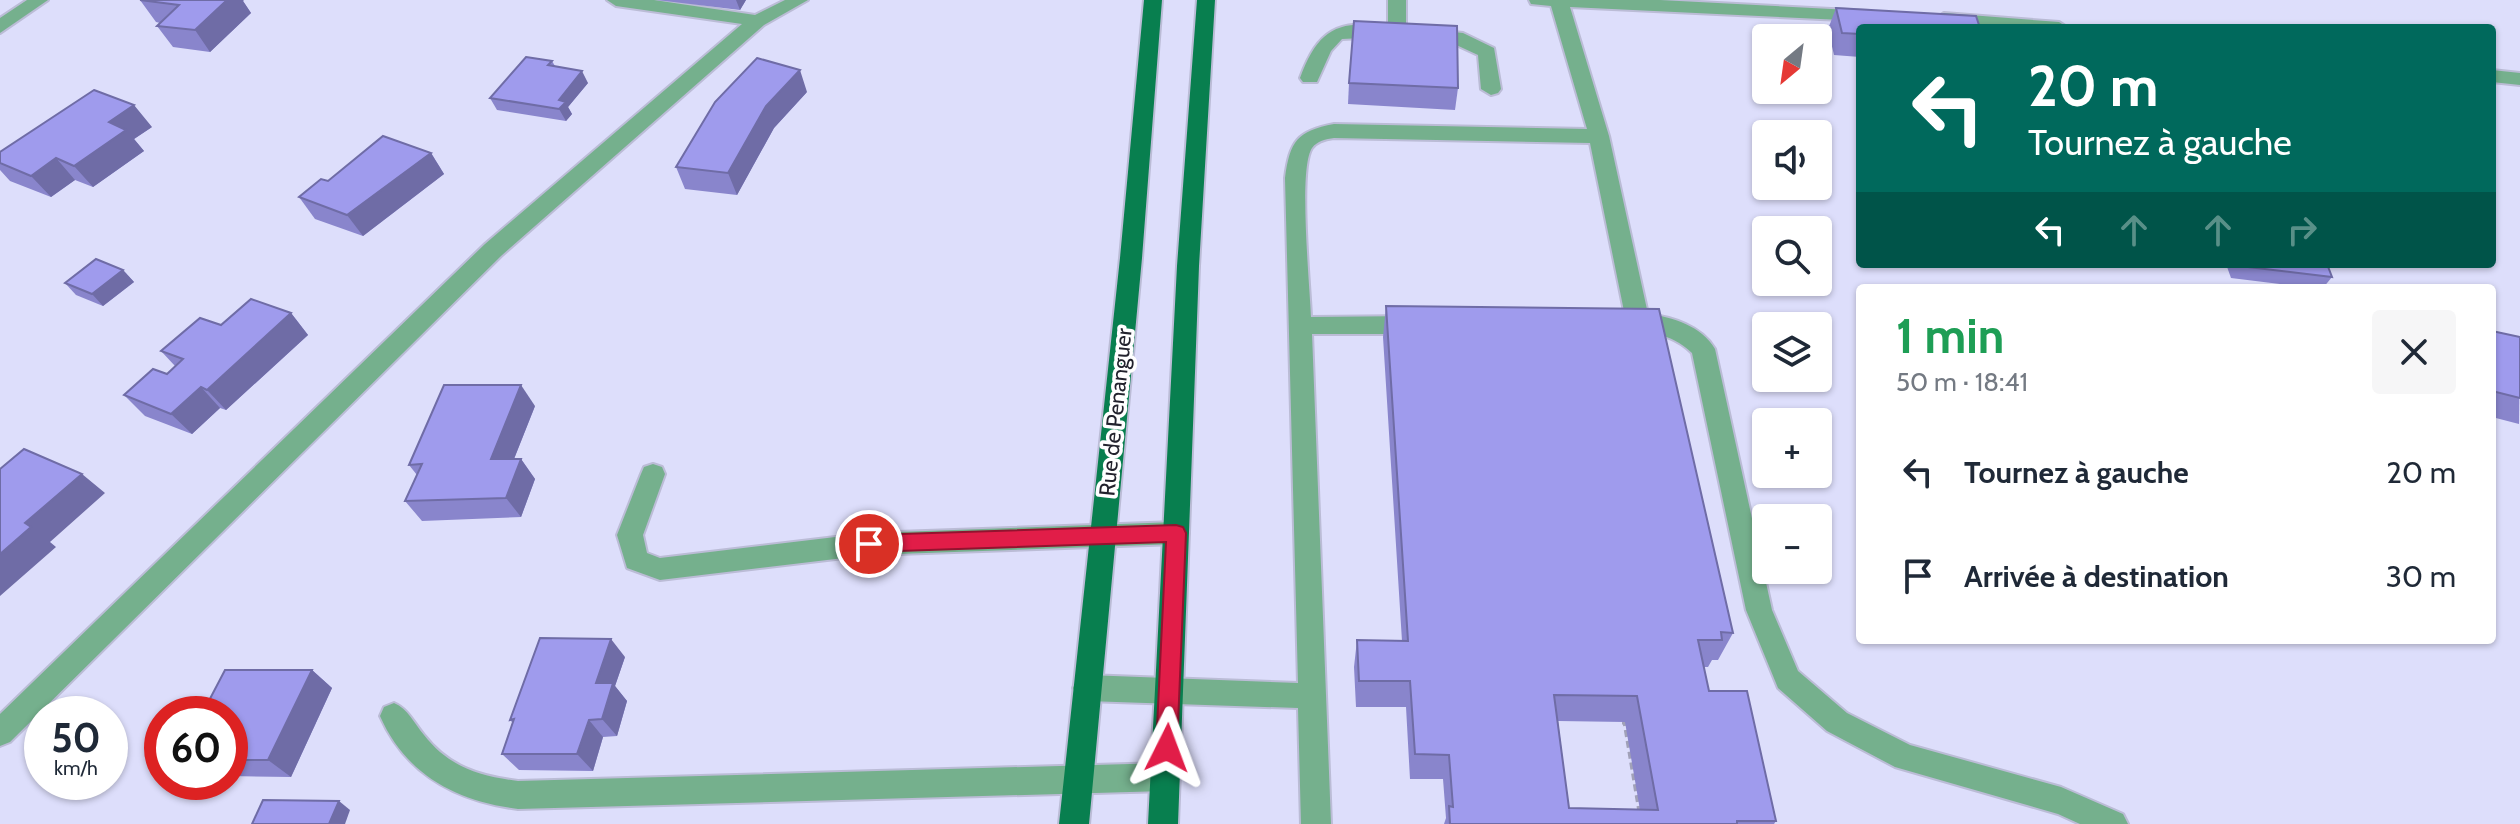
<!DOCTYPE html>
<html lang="fr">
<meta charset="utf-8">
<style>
body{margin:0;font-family:Cabin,sans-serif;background:#f6f6f7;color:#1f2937;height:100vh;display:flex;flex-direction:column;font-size:30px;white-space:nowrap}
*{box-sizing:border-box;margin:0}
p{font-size:26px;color:#747a83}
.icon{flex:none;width:44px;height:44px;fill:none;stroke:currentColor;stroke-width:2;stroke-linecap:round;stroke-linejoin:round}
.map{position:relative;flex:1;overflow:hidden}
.details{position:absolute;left:1856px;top:284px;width:640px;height:360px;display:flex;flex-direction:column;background:#fff;border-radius:8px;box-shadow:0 2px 6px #0004}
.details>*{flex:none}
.hud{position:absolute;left:1856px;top:24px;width:640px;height:244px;border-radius:8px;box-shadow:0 2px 6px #0004;background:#00695c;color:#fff;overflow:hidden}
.needle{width:52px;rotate:209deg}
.fabs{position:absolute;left:1752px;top:24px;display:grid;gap:16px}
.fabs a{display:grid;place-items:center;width:80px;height:80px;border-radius:8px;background:#fff;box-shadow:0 2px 6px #0004;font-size:40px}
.speed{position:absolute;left:24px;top:696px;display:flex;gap:16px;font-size:40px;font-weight:700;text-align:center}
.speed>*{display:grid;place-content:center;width:104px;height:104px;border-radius:50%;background:#fff;box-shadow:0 2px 6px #0004;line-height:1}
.speed small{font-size:20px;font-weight:400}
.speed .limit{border:12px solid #d22;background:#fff;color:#111}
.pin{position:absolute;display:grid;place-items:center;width:68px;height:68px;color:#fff;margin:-34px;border:4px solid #fff;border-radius:50%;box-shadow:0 2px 8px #0007}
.me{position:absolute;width:88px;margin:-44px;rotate:3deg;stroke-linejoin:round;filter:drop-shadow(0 0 6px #0008)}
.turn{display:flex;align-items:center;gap:28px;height:168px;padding:0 40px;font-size:36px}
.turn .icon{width:104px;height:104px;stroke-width:2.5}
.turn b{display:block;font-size:56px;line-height:68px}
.lanes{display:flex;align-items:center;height:76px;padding:0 40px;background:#0003;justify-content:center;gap:40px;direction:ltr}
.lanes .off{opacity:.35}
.round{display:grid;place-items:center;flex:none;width:84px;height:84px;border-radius:8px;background:#f6f6f7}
.headline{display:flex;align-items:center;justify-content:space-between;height:136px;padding:0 40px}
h1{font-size:48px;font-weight:700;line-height:60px;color:#1e9e55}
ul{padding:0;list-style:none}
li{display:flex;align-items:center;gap:24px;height:104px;padding:0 40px}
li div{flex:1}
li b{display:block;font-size:30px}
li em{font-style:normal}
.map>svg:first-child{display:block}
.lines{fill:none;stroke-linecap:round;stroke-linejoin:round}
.minor-casing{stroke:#bbbcd6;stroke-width:4}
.major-casing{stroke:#bbbcd6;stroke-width:4}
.path{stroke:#a1a1b8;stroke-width:5;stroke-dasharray:7 4;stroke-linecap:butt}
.minor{fill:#75b08d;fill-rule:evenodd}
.major{fill:#087f4f;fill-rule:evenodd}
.wall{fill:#8985cc;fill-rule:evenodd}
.shaded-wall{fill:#6f6ca6}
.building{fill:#9f9bed;stroke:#6f6ca6;stroke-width:2;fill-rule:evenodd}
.route{fill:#e11d48;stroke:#92132f;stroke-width:2}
.labels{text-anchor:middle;stroke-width:7;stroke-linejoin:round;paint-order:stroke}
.street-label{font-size:22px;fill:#22222d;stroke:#fff}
</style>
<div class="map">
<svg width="2520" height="824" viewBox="0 0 2520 824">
<rect width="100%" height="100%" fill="#dddefb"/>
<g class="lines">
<defs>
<g id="minor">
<path d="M27 0H48L0 33V18Z"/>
<path d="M607 0H654L755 15 785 0H808L764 25 501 256 10 742 0 746V714L485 244 742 24 616 6Z"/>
<path d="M1388 0H1406V32L1404 36 1342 39 1331 51 1317 82H1303L1300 78C1318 30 1337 19 1388 27Z"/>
<path d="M1529 0H1660L1870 11 1872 15 1863 21 1570 7 1609 136 1648 314C1672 317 1702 326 1715 349L1772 610 1798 671 1847 713 1910 745 2061 787 2123 814 2128 824H2080L2058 814 1895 767 1827 731 1778 688 1746 610 1692 353C1668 330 1652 337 1624 328L1621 322 1625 316 1590 143 1334 138C1326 139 1317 141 1312 148 1298 169 1310 287 1311 317L1415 316 1423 319 1426 325 1423 331 1415 334H1312L1331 824H1301L1298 708 1087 701 1077 697 1073 688 1077 679 1087 675 1298 683 1285 178C1290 141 1297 131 1334 124L1587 129 1551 6 1531 4Z"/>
<path d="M1944 13 2059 22 2068 28H1985L1937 23 1935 19Z"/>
<path d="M1426 29 1463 33 1494 48 1501 89 1498 93 1491 95 1481 89 1478 55 1452 43 1419 39 1417 35 1419 31Z"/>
<path d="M2492 70 2520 73V85L2492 82Z"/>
<path d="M653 464 662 467 665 474 643 535 647 553 660 558 869 533 1176 522 1185 525 1189 533 1185 541 1176 544 869 555 660 580 627 568 617 535 641 474 644 467Z"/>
<path d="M394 703C408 709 414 723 424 735 449 767 479 776 518 781L1165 763 1175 767 1179 777 1175 787 1165 791 518 809C456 801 406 775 380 716L384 707Z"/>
</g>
<g id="major">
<path d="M1144 0H1162L1142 258 1089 824H1059L1120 258Z"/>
<path d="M1197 0H1215L1199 266 1178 824H1148L1177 266Z"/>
</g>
</defs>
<use href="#minor" class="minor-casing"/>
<use href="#major" class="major-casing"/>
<path class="path" d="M1622 722H1625L1642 824"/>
<use href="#minor" class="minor"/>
<use href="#major" class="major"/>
</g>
<g class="wall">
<path d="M140 0 243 1 251 13 210 52 173 47 157 26 160 23 156 22Z"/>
<path d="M657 0H746L740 10Z"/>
<path d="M1836 8 1860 28V57L1834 55 1828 29Z"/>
<path d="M552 61 555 66 588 83 568 107 572 114 566 121 497 110 490 98Z"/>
<path d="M1349 83 1458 88 1455 110 1348 104Z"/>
<path d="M807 92 774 128 737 195 685 189 676 167Z"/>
<path d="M152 127 134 139 144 151 93 187 75 180 51 197 10 181 0 170V152Z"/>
<path d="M431 153 444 174 363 236 315 219 299 197 328 181Z"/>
<path d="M2226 264H2327L2332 277 2323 288H2313L2231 278Z"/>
<path d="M123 270 134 282 103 306 76 295 65 283Z"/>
<path d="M1386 306 1733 633 1718 660H1712L1708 667H1704L1709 691 1776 821 1774 824H1444L1446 818 1443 779H1410L1406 707H1356L1354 667 1357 640 1402 641 1383 337ZM1558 721 1625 722 1640 810 1569 808Z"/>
<path d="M291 313 308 335 226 410 220 408 192 434 145 416 124 395 167 374 175 366 161 351 221 325Z"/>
<path d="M2492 331 2520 337 2519 424 2492 417Z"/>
<path d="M535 406 514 459H521L535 479 521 517 422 521 405 501 417 475 409 465Z"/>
<path d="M625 657 615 686 627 701 617 736 603 737 593 771 519 770 502 754 513 723 510 720Z"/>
<path d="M312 670 332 688 291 777 230 776V714Z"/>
</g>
<g class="shaded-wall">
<path d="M225 0H244L243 1 251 13 210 52 195 30Z"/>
<path d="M736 0H746L740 10Z"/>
<path d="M800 70 807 92 774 128 737 195 728 173 766 106Z"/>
<path d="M582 71 588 83 568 107 572 114 566 121 559 109V100Z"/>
<path d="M134 105 152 127 134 139 144 151 93 187 74 166 109 122Z"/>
<path d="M431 153 444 174 363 236 347 215Z"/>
<path d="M56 158 75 180 51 197 31 176Z"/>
<path d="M123 270 134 282 103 306 92 294Z"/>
<path d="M291 313 308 335 226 410 207 390Z"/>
<path d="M521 385 535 406 506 479 491 459Z"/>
<path d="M201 387 220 408 192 434 171 414Z"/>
<path d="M521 459 535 479 521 517 506 498Z"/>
<path d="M82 474 105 493 50 542 56 547 0 596V554L25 523Z"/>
<path d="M611 639 625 657 615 686 627 701 617 736 602 719 596 683Z"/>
<path d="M312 670 332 688 291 777 268 760Z"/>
<path d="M589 720 603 737 593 771 577 754Z"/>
<path d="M339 801 350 810 345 824H329Z"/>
</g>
<g class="building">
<path d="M140 0H227L195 30 157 26 179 5Z"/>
<path d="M1836 8 1976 16 1980 28H1860V34L1842 33Z"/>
<path d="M1354 21 1457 26 1458 88 1349 83Z"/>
<path d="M526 57 552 61 548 65 582 71 559 100 566 102 559 109 490 98Z"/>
<path d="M757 58 800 70 766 106 728 173 676 167 715 102Z"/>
<path d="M94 90 134 105 109 122 126 130 74 166 56 158 31 176 0 163V152Z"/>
<path d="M383 136 431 153 347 215 299 197 321 179 328 181Z"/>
<path d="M96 259 123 270 92 294 65 283Z"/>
<path d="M2239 264H2327L2332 277 2240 266Z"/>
<path d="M251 299 291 313 207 390 201 387 171 414 124 395 153 369 167 374 183 359 161 351 200 318 221 325Z"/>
<path d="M1386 306 1659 309 1733 633 1721 632 1722 640H1698L1709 691H1747L1776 821H1737V824H1450L1449 806 1453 807 1449 755 1415 754 1410 681H1359L1357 640 1408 641ZM1554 695 1637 696 1658 810 1569 808Z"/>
<path d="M2492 331 2520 337V398L2492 391Z"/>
<path d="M444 385H521L491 459H521L506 498 405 501 422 464 409 465Z"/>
<path d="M24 449 82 474 25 523 31 527 0 554V469Z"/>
<path d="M540 638 611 639 596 683H613L602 719 589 720 577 754H502L514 719 510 720Z"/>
<path d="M225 670H312L268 760H230V714H202Z"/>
<path d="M263 800 339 801 329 824H252Z"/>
</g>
<path class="route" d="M1176 525 1183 527 1186 533 1177 748 1174 756 1167 759 1159 756 1156 748 1166 542 869 552 862 549 859 544 862 538 869 535Z"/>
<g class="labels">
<g class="street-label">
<text transform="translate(1115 412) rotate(-84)" y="8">Rue de Penanguer</text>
</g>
</g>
</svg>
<div class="fabs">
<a><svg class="needle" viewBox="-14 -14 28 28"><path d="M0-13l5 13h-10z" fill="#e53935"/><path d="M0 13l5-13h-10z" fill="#747a83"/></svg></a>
<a><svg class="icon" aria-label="sound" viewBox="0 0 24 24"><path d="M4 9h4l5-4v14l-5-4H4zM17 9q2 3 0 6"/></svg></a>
<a><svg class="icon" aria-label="search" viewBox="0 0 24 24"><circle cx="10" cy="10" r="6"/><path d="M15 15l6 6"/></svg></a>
<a><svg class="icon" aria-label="layers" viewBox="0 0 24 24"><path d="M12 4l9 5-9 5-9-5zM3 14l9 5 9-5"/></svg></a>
<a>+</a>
<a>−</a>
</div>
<div class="speed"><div>50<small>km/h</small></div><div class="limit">60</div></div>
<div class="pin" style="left:869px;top:544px;background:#d93025"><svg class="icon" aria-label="arrive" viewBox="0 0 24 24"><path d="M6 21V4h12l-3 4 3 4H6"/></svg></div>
<svg class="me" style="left:1167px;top:748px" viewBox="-20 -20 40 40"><path d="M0-17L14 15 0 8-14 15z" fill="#e11d48" stroke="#fff" stroke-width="4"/></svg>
<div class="hud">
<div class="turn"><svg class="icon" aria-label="left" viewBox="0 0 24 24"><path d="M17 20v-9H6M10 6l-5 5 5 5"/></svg><div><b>20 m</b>Tournez à gauche</div></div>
<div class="lanes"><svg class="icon" aria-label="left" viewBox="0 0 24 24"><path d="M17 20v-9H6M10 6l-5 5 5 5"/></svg><svg class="icon off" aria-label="ahead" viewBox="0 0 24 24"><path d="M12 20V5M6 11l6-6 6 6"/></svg><svg class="icon off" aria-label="ahead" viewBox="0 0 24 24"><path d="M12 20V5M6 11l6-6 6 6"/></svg><svg class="icon off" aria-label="right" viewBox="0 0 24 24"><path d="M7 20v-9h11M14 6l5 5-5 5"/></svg></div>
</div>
<section class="details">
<div class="headline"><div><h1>1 min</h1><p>50 m · 18:41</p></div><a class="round"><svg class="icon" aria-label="close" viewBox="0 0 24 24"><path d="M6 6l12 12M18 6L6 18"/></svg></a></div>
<ul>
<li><svg class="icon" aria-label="left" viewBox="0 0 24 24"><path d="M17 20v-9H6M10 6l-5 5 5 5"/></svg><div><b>Tournez à gauche</b></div><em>20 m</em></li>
<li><svg class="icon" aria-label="arrive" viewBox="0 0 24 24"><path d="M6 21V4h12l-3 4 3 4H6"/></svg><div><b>Arrivée à destination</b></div><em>30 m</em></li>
</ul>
</section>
</div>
